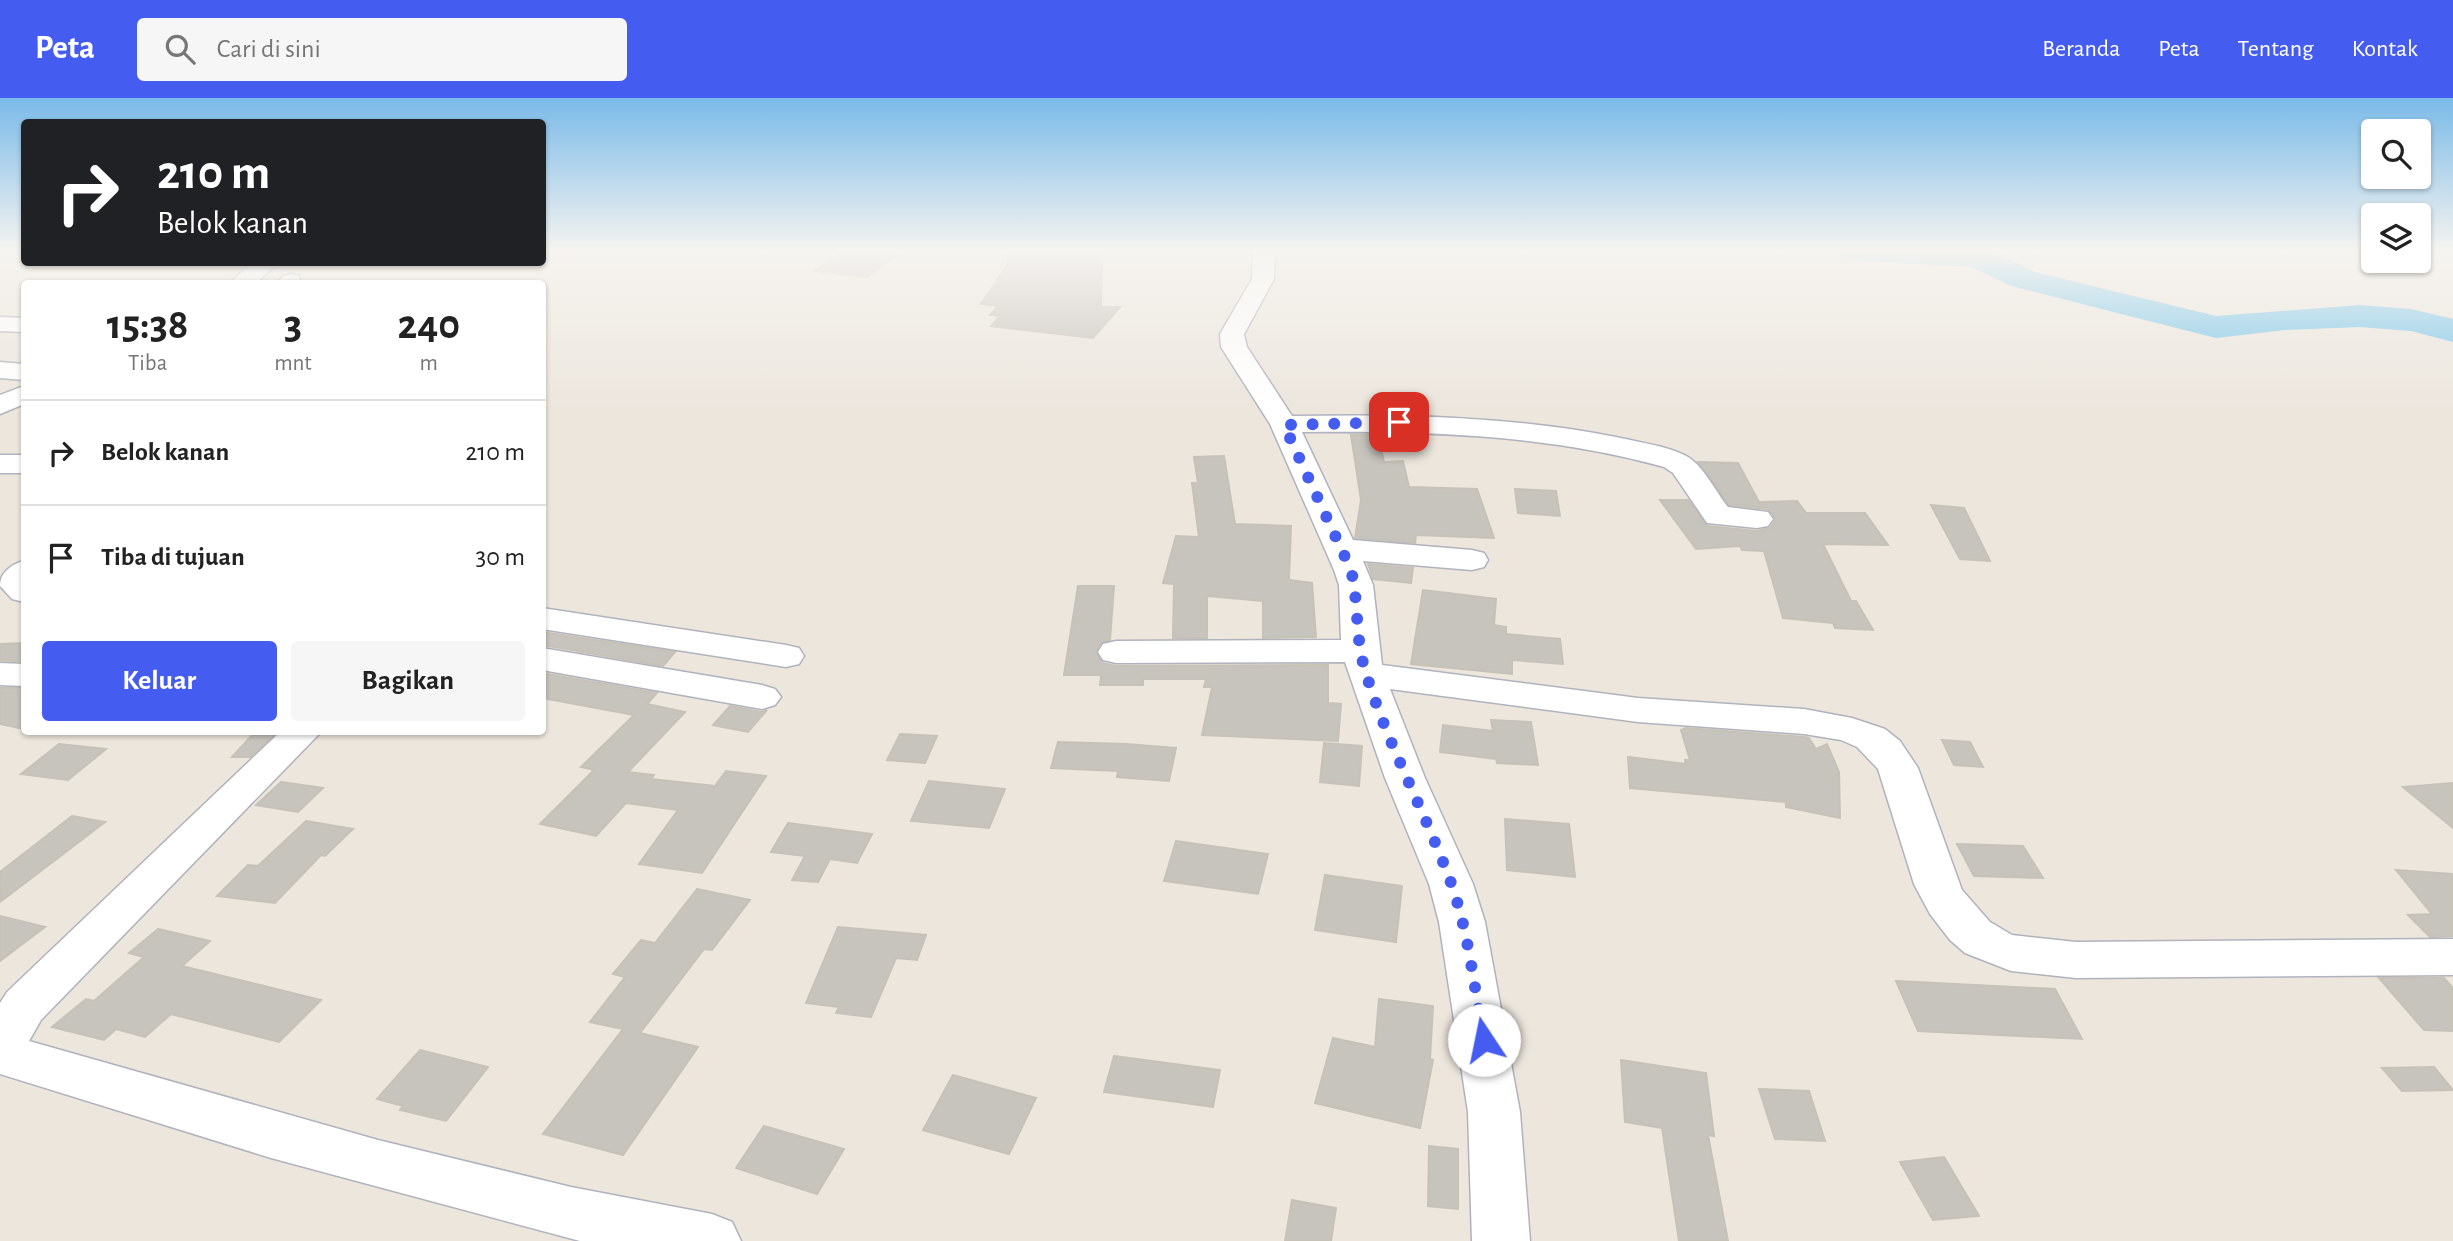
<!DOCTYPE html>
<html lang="id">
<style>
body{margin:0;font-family:"Alegreya Sans",sans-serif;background:#f6f6f6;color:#222;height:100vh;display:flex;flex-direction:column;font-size:26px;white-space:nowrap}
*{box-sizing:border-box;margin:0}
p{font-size:23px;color:#767676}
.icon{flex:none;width:38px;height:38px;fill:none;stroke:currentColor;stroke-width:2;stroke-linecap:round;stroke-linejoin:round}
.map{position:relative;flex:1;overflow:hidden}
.sheet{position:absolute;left:21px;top:182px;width:525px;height:455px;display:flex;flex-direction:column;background:#fff;border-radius:7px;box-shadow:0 2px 5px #0004}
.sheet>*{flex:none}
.banner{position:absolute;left:21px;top:21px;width:525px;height:147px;border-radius:7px;box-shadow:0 2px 5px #0004;background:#202124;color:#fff;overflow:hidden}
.fabs{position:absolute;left:2361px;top:21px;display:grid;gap:14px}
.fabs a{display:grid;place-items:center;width:70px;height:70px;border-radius:7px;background:#fff;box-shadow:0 2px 5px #0004;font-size:35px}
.pin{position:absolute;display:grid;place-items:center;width:60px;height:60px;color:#fff;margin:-30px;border-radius:14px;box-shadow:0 4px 10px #0006}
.me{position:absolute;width:77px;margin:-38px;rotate:349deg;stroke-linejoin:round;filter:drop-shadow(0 0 5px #0008)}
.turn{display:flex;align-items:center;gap:24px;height:147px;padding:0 21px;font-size:32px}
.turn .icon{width:91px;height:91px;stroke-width:2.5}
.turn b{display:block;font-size:49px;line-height:60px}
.eta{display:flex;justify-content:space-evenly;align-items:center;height:119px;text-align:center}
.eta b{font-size:42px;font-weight:600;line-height:49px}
.cta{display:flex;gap:14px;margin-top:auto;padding:14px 21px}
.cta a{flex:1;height:80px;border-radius:7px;background:#455cf1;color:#fff;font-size:28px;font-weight:600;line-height:80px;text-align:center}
.cta a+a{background:#f6f6f6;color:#222}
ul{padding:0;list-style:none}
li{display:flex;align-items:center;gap:21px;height:105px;padding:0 21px;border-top:2px solid #e0e0e0}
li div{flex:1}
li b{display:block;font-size:26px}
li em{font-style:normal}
header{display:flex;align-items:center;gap:42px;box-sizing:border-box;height:98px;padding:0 35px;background:#455cf1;color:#fff}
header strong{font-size:33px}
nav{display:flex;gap:38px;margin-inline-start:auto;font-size:24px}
.search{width:490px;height:63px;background:#f6f6f6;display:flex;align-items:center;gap:18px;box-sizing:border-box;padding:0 24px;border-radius:7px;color:#767676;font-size:26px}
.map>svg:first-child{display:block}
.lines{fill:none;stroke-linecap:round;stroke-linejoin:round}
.river{fill:#75c4e9;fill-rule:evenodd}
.building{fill:#c7c3bd;stroke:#c7c2b7;stroke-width:2}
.street-casing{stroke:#b0b3bd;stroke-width:3}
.street{fill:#fff;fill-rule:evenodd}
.route{stroke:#455cf1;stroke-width:12;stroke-dasharray:0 21.6}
</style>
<header>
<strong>Peta</strong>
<div class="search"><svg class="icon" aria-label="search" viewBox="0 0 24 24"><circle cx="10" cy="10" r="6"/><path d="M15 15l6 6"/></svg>Cari di sini</div>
<nav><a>Beranda</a><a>Peta</a><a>Tentang</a><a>Kontak</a></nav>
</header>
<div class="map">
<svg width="2453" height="1143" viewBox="0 0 2453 1143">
<rect width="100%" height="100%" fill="#ece6dd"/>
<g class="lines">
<path class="river" d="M1835 152H1990L2035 174 2216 218 2360 207 2411 211 2453 221V244L2411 233 2360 229 2285 232 2216 240 2011 188 1971 169 1852 162 1840 159Z"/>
</g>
<g class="building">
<path d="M1008 152H1102L1101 209H1120L1093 240 991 228 1000 218 990 217 998 208 981 206 1008 166Z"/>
<path d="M844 153 896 157 867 179 814 173Z"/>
<path d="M1351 337H1378L1384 364 1403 363 1409 389 1477 391 1494 440 1416 437 1415 445 1355 440 1361 402Z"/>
<path d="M1224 358 1235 426 1291 428 1289 482 1312 485 1316 539 1263 540V503L1207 498V540H1173L1174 486 1163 485 1176 438 1199 439 1192 385H1198L1194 359Z"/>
<path d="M1698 364 1738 365 1759 404 1797 403 1806 415H1865L1888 447 1823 446 1851 503H1856L1873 532 1835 530 1833 525 1783 520 1764 453 1742 452 1740 448 1696 451 1660 402H1688L1707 428 1757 433 1770 430 1776 421 1768 411 1729 407Z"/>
<path d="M1515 391 1556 393 1560 418 1518 415Z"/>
<path d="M1931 407 1964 410 1990 463 1960 461Z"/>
<path d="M1368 466 1413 470 1411 485 1373 481Z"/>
<path d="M1078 488H1114L1110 542 1101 545 1096 553 1102 565 1116 568 1328 567V605L1341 606 1338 643 1202 637 1212 589H1204L1206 581H1143V587H1100L1101 577H1064Z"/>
<path d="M1423 492 1496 501 1494 527 1506 529V536L1560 541 1563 566 1512 562V576L1411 566Z"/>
<path d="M542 534 675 554 663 568 542 547Z"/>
<path d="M24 545V564L0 562V546Z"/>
<path d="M542 575 657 595 647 606 685 614 628 674 654 677 651 681 715 688 726 673 766 678 702 775 639 766 678 712 626 705 596 738 540 726 594 672 581 669 634 617 542 600Z"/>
<path d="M0 590H24V631L0 626Z"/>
<path d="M730 608 762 614 767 612 748 634 713 627Z"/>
<path d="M1491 622 1531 624 1538 667 1497 665 1496 661 1440 654 1443 627 1493 633Z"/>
<path d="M1686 630 1804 639 1809 640 1816 651 1827 646 1839 674 1840 720 1786 709V704L1630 690 1628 659 1686 666 1685 662H1690L1681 632Z"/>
<path d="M255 634H277L250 659H232Z"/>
<path d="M900 636 937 638 925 665 887 662Z"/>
<path d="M1942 642 1970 644 1983 669 1954 667Z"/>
<path d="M1058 644 1126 646 1176 650 1169 683 1117 679 1118 673 1051 670Z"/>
<path d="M1324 645 1362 648 1359 688 1320 684Z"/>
<path d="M59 646 106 651 68 682 21 676Z"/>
<path d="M929 683 1005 691 989 730 911 723Z"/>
<path d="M281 684 323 690 298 714 256 707Z"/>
<path d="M2453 685V730L2403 689Z"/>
<path d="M72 718 105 724 0 804V774Z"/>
<path d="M1505 721 1569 726 1575 779 1507 772Z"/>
<path d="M306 723 353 731 325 758 321 757 275 805 217 798 248 767 258 768Z"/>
<path d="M788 725 872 736 857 765 830 761 818 784 792 782 805 758 771 754Z"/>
<path d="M1176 743 1268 756 1258 796 1164 783Z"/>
<path d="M1957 746 2023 748 2043 780 1974 778Z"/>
<path d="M2396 772 2453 776V838L2430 839 2408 817 2432 816Z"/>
<path d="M1325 777 1402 788 1396 844 1315 832Z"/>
<path d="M697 791 750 802 712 852 704 851 640 935 698 949 623 1057 543 1036 623 931 590 924 625 879 613 876 641 842 655 845Z"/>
<path d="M0 818 45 829 0 863Z"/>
<path d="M838 829 926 837 917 862 896 860 871 919 836 915 839 909 806 905Z"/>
<path d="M158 831 210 843 182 868 321 902 279 944 171 916 145 939 116 931 104 942 52 929 86 901 94 903 144 859 129 855Z"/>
<path d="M2379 880H2444L2453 890V933L2424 932Z"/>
<path d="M1896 883 2055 891 2082 941 1918 933Z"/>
<path d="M1379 901 1433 908 1430 961 1433 962 1420 1030 1315 1005 1333 940 1375 949Z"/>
<path d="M420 952 488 969 446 1023 400 1012 403 1008 377 1001Z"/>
<path d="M1114 958 1220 972 1213 1009 1104 994Z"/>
<path d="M1621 962 1706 975 1714 1038 1708 1037 1728 1143H1679L1662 1030 1625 1024Z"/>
<path d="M2434 969 2453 992 2402 993 2382 970Z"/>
<path d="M953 977 1036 1000 1009 1056 923 1032Z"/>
<path d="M1759 991 1809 993 1825 1043 1775 1041Z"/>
<path d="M764 1028 844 1051 817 1096 736 1070Z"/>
<path d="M1429 1048 1458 1051V1111L1428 1108Z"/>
<path d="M1944 1059 1979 1118 1933 1122 1900 1064Z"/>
<path d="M1292 1102 1336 1110 1331 1143H1285Z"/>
</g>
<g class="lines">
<defs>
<g id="street">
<path d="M1253 152H1275L1274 181 1244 236 1247 249 1292 318C1401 316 1509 318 1616 339 1638 344 1669 348 1688 359 1704 369 1716 394 1728 409L1768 414 1773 421 1768 428 1757 430 1707 425 1673 375 1664 369C1545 336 1425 333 1302 334L1353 442 1472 452 1484 455 1488 462 1484 469 1472 472 1363 463 1373 487 1382 567 1638 600 1804 611 1852 620 1885 631 1900 643 1918 670 1962 792 1990 824 2012 837 2076 844 2453 841V877L2076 880 2011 873 1965 855 1950 842 1930 816 1914 786 1878 671 1857 649 1841 642 1804 636 1638 624 1390 591 1425 680 1473 786 1485 824 1520 1014 1530 1143H1472L1468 1014 1439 824 1429 786 1385 680 1345 564 1116 565 1103 562 1098 554 1103 546 1116 543 1341 542 1339 487 1334 472 1270 326 1221 249 1220 236 1252 181Z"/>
<path d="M253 164H279L255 186H229Z"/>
<path d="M291 176 299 178 301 186H276L283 178Z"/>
<path d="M0 219 24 220V234L0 233Z"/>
<path d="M0 264 24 266V282L0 280Z"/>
<path d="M24 288V306L0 316V297Z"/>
<rect x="0" y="357" width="24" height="18"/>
<path d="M24 463V504L12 501 0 488C0 474 12 466 24 463Z"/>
<path d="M542 510 786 547 799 550 804 558 799 566 786 569 542 531Z"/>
<path d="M542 550 762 587 775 591 781 599 775 607 762 611 542 572Z"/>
<path d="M0 565 24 566V588L0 587Z"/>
<path d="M280 634H321L41 922 29 943 378 1042 571 1089 712 1116 732 1124 741 1143H580L271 1060 0 976V905L7 894Z"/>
</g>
</defs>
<use href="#street" class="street-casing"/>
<use href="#street" class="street"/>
</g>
<linearGradient id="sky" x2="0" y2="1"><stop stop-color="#7abae8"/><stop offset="0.49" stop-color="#f6f4f0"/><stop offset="1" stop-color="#f6f4f0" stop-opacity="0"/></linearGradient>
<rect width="2453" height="312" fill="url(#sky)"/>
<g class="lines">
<path class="route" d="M1399 324 1284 327 1351 472C1359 505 1355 540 1365 572 1387 646 1425 713 1451 785 1469 835 1474 890 1484 942"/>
</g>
</svg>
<div class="fabs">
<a><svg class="icon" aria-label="search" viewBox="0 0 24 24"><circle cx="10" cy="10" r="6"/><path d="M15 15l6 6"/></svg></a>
<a><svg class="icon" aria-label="layers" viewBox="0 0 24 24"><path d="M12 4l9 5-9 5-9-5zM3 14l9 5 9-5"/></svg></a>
</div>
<div class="pin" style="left:1399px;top:324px;background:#d93025"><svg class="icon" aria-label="arrive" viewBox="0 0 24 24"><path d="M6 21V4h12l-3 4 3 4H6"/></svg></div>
<svg class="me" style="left:1484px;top:942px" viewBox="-20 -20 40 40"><circle r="19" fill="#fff"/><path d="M0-13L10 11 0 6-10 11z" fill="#455cf1"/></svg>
<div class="banner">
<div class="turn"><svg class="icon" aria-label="right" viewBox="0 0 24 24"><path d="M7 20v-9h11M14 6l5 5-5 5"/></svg><div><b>210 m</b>Belok kanan</div></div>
</div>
<section class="sheet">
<div class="eta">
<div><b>15:38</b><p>Tiba</p></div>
<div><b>3</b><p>mnt</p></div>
<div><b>240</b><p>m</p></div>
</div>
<ul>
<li><svg class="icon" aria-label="right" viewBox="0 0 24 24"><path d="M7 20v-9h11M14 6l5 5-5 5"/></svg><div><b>Belok kanan</b></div><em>210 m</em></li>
<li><svg class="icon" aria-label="arrive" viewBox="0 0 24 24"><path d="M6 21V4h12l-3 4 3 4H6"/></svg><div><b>Tiba di tujuan</b></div><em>30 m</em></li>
</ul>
<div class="cta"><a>Keluar</a><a>Bagikan</a></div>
</section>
</div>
